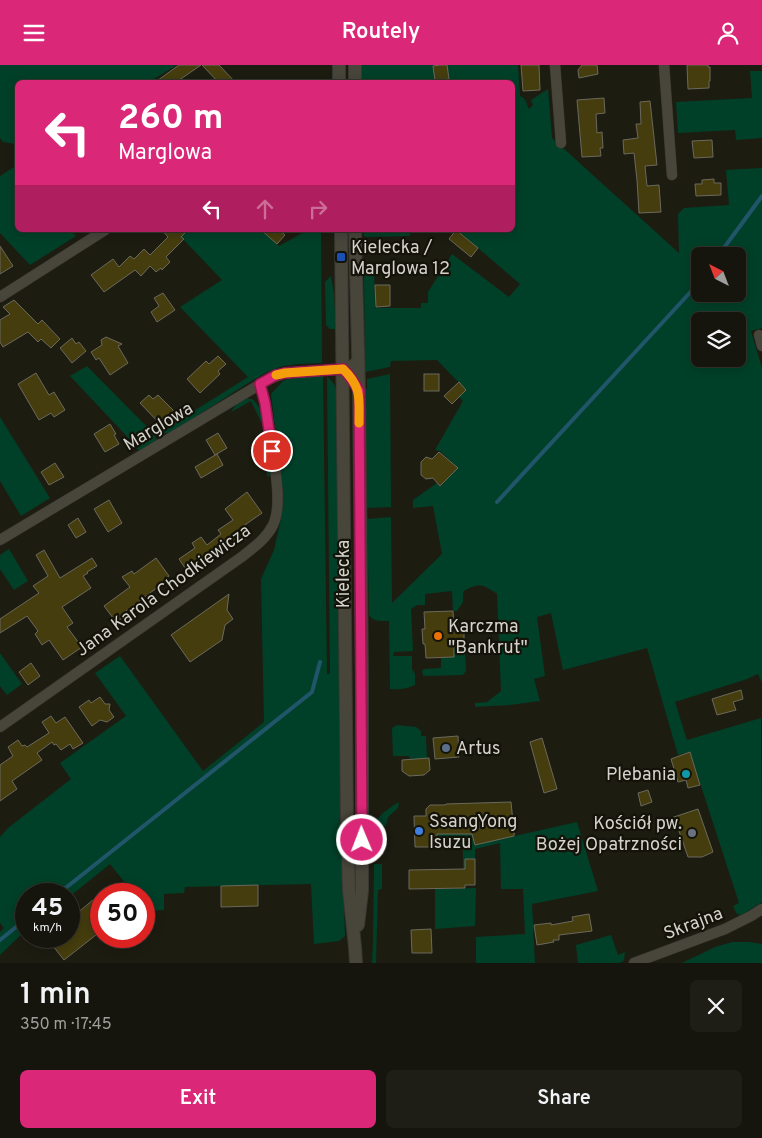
<!DOCTYPE html>
<meta charset="utf-8">
<style>
body{margin:0;font-family:Overpass,sans-serif;background:#1f1e16;color:#f1f3f6;height:100vh;display:flex;flex-direction:column;font-size:19px;white-space:nowrap}
*{box-sizing:border-box;margin:0}
p{font-size:16px;color:#9e9f9d}
.icon{flex:none;width:28px;height:28px;fill:none;stroke:currentColor;stroke-width:2;stroke-linecap:round;stroke-linejoin:round}
.map{position:relative;height:898px;overflow:hidden}
.sheet{display:flex;flex-direction:column;background:#16150d;flex:1}
.sheet>*{flex:none}
.hud{position:absolute;left:15px;top:15px;width:500px;height:152px;border-radius:8px;box-shadow:0 2px 12px #0003,0 0 0 1px #35342e;background:#db2777;color:#fff;overflow:hidden}
.needle{width:32px;rotate:318deg}
.buttons{position:absolute;left:691px;top:182px;display:grid;gap:10px}
.buttons a{display:grid;place-items:center;width:55px;height:55px;border-radius:8px;background:#16150d;box-shadow:0 2px 12px #0003,0 0 0 1px #35342e;font-size:25px}
.speed{position:absolute;left:15px;top:818px;display:flex;gap:10px;font-size:25px;font-weight:700;text-align:center}
.speed>*{display:grid;place-content:center;width:65px;height:65px;border-radius:50%;background:#16150d;box-shadow:0 2px 12px #0003,0 0 0 1px #35342e;line-height:1}
.speed small{font-size:12px;font-weight:400}
.speed .limit{border:8px solid #d22;background:#fff;color:#111}
.pin{position:absolute;display:grid;place-items:center;width:42px;height:42px;color:#fff;margin:-21px;border:2px solid #fff;border-radius:50%;box-shadow:0 1px 5px #0007}
.me{position:absolute;width:55px;margin:-28px;rotate:359deg;stroke-linejoin:round;filter:drop-shadow(0 0 4px #0008)}
.turn{display:flex;align-items:center;gap:18px;height:105px;padding:0 20px;font-size:22px}
.turn .icon{width:65px;height:65px;stroke-width:2.5}
.turn b{display:block;font-size:35px;line-height:42px}
.lanes{display:flex;align-items:center;height:48px;padding:0 20px;background:#0003;justify-content:center;gap:25px;direction:ltr}
.lanes .off{opacity:.35}
.round{display:grid;place-items:center;flex:none;width:52px;height:52px;border-radius:8px;background:#1f1e16}
.headline{display:flex;align-items:center;justify-content:space-between;height:85px;padding:0 20px}
h1{font-size:30px;font-weight:600;line-height:38px}
.button{display:flex;gap:10px;margin-top:auto;padding:10px 20px}
.button a{flex:1;height:58px;border-radius:8px;background:#db2777;color:#fff;font-size:20px;font-weight:600;line-height:58px;text-align:center}
.button a+a{background:#1f1e16;color:#f1f3f6}
header{display:flex;justify-content:space-between;align-items:center;height:65px;padding:0 20px;background:#db2777;color:#fff;font-size:22px;font-weight:600}
.map>svg:first-child{display:block}
.green{fill:#004028;fill-rule:evenodd}
.lines{fill:none;stroke-linecap:round;stroke-linejoin:round}
.stream{stroke:#21556a;stroke-width:4}
.building{fill:#453d0e;stroke:#6b695d}
.minor-casing{stroke:#393731;stroke-width:11}
.secondary-casing{stroke:#393731;stroke-width:14}
.minor{stroke:#48463b;stroke-width:10}
.secondary{stroke:#48463b;stroke-width:12}
.route-casing{stroke:#8e194d;stroke-width:12}
.route{stroke:#db2777;stroke-width:9}
.slow{stroke:#f59e0b;stroke-width:9}
.transit-dot{fill:#1a4fb4;stroke:#141309;stroke-width:2}
.food-dot{fill:#e8710a;stroke:#141309;stroke-width:2}
.service-dot{fill:#5c6f8a;stroke:#141309;stroke-width:2}
.culture-dot{fill:#0f9aa8;stroke:#141309;stroke-width:2}
.shop-dot{fill:#3f7fe0;stroke:#141309;stroke-width:2}
.worship-dot{fill:#6b7280;stroke:#141309;stroke-width:2}
.labels{text-anchor:middle;stroke-width:4.5;stroke-linejoin:round;paint-order:stroke}
.poi-label{font-size:18px;fill:#d4d2cb;stroke:#141309;text-anchor:start}
.street-label{font-size:18px;fill:#d4d2cb;stroke:#141309}
</style>
<header><svg class="icon" aria-label="menu" viewBox="0 0 24 24"><path d="M4 6h16M4 12h16M4 18h16"/></svg>Routely<svg class="icon" aria-label="person" viewBox="0 0 24 24"><circle cx="12" cy="8" r="4"/><path d="M4 21q1-7 8-7t8 7"/></svg></header>
<div class="map">
<svg width="762" height="898" viewBox="0 0 762 898">
<rect width="100%" height="100%" fill="#1d1c11"/>
<g class="green">
<path d="M0 0H177L149 17 18 18 17 79 3 77 0 73Z"/>
<path d="M362 0H518L520 31C527 34 526 39 529 44L533 40 531 35 548 24 552 73 679 188 678 149 684 143 729 140 726 105 762 103V263L751 266 762 303V618L758 609 747 614 675 637 687 675 761 653 762 837 743 849 740 850 737 849 733 841 739 838 690 687 678 690 647 583 563 605 551 548 537 552 545 611 534 614 540 636 510 640 475 642V638L487 637 501 626 497 529C484 520 479 517 464 526L463 529V537L457 546H453L452 526 425 529V540H417L411 544 413 586 394 587 393 591H412V604L415 609V620C407 624 399 625 390 624L389 556C381 556 373 557 369 550L367 454 391 452 392 538 442 489 433 441 413 443V435L437 418 441 421 458 403 440 386 435 385 463 336 459 332 466 325 437 295 391 296 390 302 365 307 364 204 374 203 375 243H421V238H428V227L452 189 509 232 520 219 457 165H512V18L362 17ZM700 191H738V229H700ZM700 256H738V294H700Z"/>
<path d="M750 6H762V73L736 75 735 65 678 68 676 37 752 33Z"/>
<path d="M14 102 17 107 18 165H71L76 171 30 200 0 168V111Z"/>
<path d="M187 165H261L279 181 308 165H321L322 298 298 299 283 301 267 307 245 320 169 369 165 368 162 366 248 312 180 242 222 215 181 172Z"/>
<path d="M363 165H410V171L366 172 364 171Z"/>
<path d="M331 211 334 229 336 264H330L326 260 325 217Z"/>
<path d="M87 301 155 370 157 376 139 386 135 380 70 311Z"/>
<path d="M390 309 391 442 367 443 365 326 367 323V314Z"/>
<path d="M323 310 327 609H330L327 311 334 319 337 327 343 812 345 871 339 876 314 879 311 819 185 822 184 828 164 829V845L148 846 144 841V829H134L110 799 69 832V829H26V865L0 890V867L4 863 0 858V772L8 763 71 714 60 698 126 651 95 608 120 591 203 706 264 657 261 514 274 485 281 454 282 418 271 329 283 316 292 312Z"/>
<path d="M247 334H252C268 346 269 391 271 410L267 412 264 363 251 336 231 347C235 340 239 337 247 334Z"/>
<path d="M0 352 50 433 21 451 0 416Z"/>
<path d="M9 484 28 516 14 525 0 504V490Z"/>
<path d="M464 566 466 606 463 610 423 611 422 606 424 604 441 603V593L454 592V578H464Z"/>
<path d="M0 588 22 619 7 630 0 621Z"/>
<path d="M397 660 416 662 421 666V671H426L427 695 425 693 410 694 409 691H393L392 663Z"/>
<path d="M399 737 398 743 388 752 386 760 377 769H374C374 768 374 762 374 761 377 750 391 742 399 737Z"/>
<path d="M577 757 598 826 532 839 535 898H476V872L525 869 523 824H501L500 778 475 784V794L465 795V804H463V782H437V769H472L475 780Z"/>
<path d="M374 799H382V824L378 825 376 898H372L373 877Z"/>
<path d="M476 823 475 861 435 864V824Z"/>
<path d="M611 870 618 890 625 887 624 895 620 898H578L576 880Z"/>
<path d="M732 877H749L762 879V898H682L715 882Z"/>
</g>
<g class="lines">
<g class="stream">
<path d="M718 191 762 131"/>
<path d="M497 437 697 220"/>
<path d="M58 829 312 627 320 597"/>
<path d="M0 875 26 854"/>
</g>
</g>
<g class="building">
<path d="M179 0H201L175 18H154Z"/>
<path d="M202 0H219L236 18H219Z"/>
<path d="M440 0H447L449 14 435 16 433 1Z"/>
<path d="M521 0H539L540 25 523 26Z"/>
<path d="M582 0H597L598 9 579 13 578 5Z"/>
<path d="M687 0H708V2H710V16H709V23L688 24Z"/>
<path d="M604 33 605 48 596 49 597 68 602 67 603 83H600L601 91 582 92 577 35Z"/>
<path d="M650 36 657 100 645 101 647 121 659 120 661 147 639 148 637 115 634 88 624 89 623 75 638 73 636 59H641L640 37Z"/>
<path d="M712 75 713 92 694 93 692 76Z"/>
<path d="M714 114V118H721V130L696 131 695 119H702V115Z"/>
<path d="M162 165H188L181 172 184 174 166 192 170 197 162 205 161 203 156 207 150 201 141 211 135 205 104 227 91 210 113 194 119 202 130 191 134 194 144 184 150 190 168 172Z"/>
<path d="M261 165H279L285 170 277 179Z"/>
<path d="M456 165 478 183 471 192 449 174Z"/>
<path d="M0 181 13 201 0 209Z"/>
<path d="M375 220H390V241L376 242Z"/>
<path d="M163 228 175 245 157 257 151 247 159 241 154 233Z"/>
<path d="M14 235 38 259 42 255 60 274 51 283 41 274 38 277 28 267 3 282 0 277V255L10 249 3 242Z"/>
<path d="M106 272 122 279 118 281 128 298 110 310 99 293 96 295 91 287 102 280 101 275Z"/>
<path d="M72 273 76 279 79 277 86 286 72 298 60 283Z"/>
<path d="M218 291 226 299 218 306 220 309 200 328 187 314 206 296 209 299Z"/>
<path d="M36 308 49 330 54 327 65 345 54 352 51 348 39 355 18 319Z"/>
<rect x="424" y="309" width="15" height="17"/>
<path d="M459 317 466 325 452 339 444 331Z"/>
<path d="M149 330 153 334 158 330 176 348 162 361 140 338Z"/>
<path d="M110 359 116 369 114 370 119 379 105 387 94 369Z"/>
<path d="M218 368 227 383 215 390 206 375Z"/>
<path d="M439 387 458 403 440 421 433 413 426 414 421 410V397L426 392 432 394Z"/>
<path d="M217 389 223 400 201 413 195 402Z"/>
<path d="M55 398 64 412 49 420 41 407Z"/>
<path d="M247 427 262 448 239 464 246 474 231 484 227 478 187 506 179 494 195 483 192 478 201 472 207 480 221 469 218 465 233 455 225 444Z"/>
<path d="M109 435 122 458 108 467 94 444Z"/>
<path d="M78 453 86 467 76 473 68 460Z"/>
<path d="M44 485 60 513 92 493 97 501 87 507 88 508 83 511 91 523 62 542 73 558 67 562 82 582 63 595 49 575 42 580 35 569 38 566 27 551 0 568V554L39 528 33 521 48 511 36 490Z"/>
<path d="M156 493 169 511 165 514 166 516 126 546 128 549 116 557 104 541 130 522 122 512 132 506 134 509Z"/>
<path d="M229 529 227 545 233 554 225 560 222 575 190 597 171 570Z"/>
<path d="M453 546 454 563H458V566H464V578H454V592L426 593 425 579H423L422 564H425L424 547Z"/>
<path d="M31 598 40 611 28 620 19 607Z"/>
<path d="M741 625 743 634 733 637 736 645 717 650 712 634Z"/>
<path d="M100 632 105 639H110L109 645 114 652 107 657 100 655 92 661 79 642 89 635 91 638Z"/>
<path d="M51 651 56 658 65 652 83 678 73 684 70 679 61 685 56 679 54 680 52 677 37 688 42 695 12 716 17 724 0 736V700L13 691 8 682 18 675 22 681 25 680 27 682 49 668 42 657Z"/>
<path d="M458 671 459 692 435 694 433 673Z"/>
<path d="M542 673 557 724 544 728 530 677Z"/>
<path d="M690 687 700 720 688 723 686 715 678 717 671 694Z"/>
<path d="M429 693 430 705 424 710 409 711 402 706V695Z"/>
<path d="M648 725 652 737 641 741 638 728Z"/>
<path d="M511 737 513 757H515L514 771 475 780 472 769H437V782H415L414 751H426V744L430 740H445L446 739Z"/>
<path d="M698 744 713 787 702 792H688L678 763 672 765 668 754Z"/>
<path d="M465 794H475V820H465V823L409 824V805L465 804Z"/>
<path d="M258 820V841L221 842V821Z"/>
<path d="M94 834 101 843V866L64 895 45 871H69V855Z"/>
<path d="M589 849 592 866 559 870V875H553L554 877 537 880 534 860 551 858V860L573 856 572 852Z"/>
<path d="M431 864 432 888H412L411 865Z"/>
</g>
<g class="lines">
<defs>
<g id="minor">
<path d="M555 0 561 78"/>
<path d="M664 0 672 110"/>
<path d="M0 232 105 165"/>
<path d="M759 270 762 281"/>
<path d="M0 475 269 314 285 308 343 304 352 300 358 295"/>
<path d="M0 662 243 491C254 482 266 474 273 460 283 439 274 399 271 376 268 357 267 337 260 319"/>
<path d="M634 898 725 864 751 851 762 844"/>
</g>
<g id="secondary">
<path d="M339 0V18"/>
<path d="M355 18V0"/>
<path d="M341 165 347 757 349 825 355 882 356 898"/>
<path d="M355 165 359 326 362 611V826L358 860"/>
</g>
</defs>
<use href="#minor" class="minor-casing"/>
<use href="#secondary" class="secondary-casing"/>
<use href="#minor" class="minor"/>
<use href="#secondary" class="secondary"/>
</g>
<g class="lines">
<defs>
<path id="route" d="M272 386 265 338 260 319 276 310 285 308 343 304C350 311 354 317 359 326L362 775"/>
</defs>
<use href="#route" class="route-casing"/>
<use href="#route" class="route"/>
<path class="slow" d="M276 310 285 308 343 304C362 322 359 334 359 358"/>
</g>
<rect class="transit-dot" x="336" y="187" width="10" height="10" rx="2.5"/>
<circle class="food-dot" cx="438" cy="571" r="5"/>
<circle class="service-dot" cx="446" cy="683" r="5"/>
<circle class="culture-dot" cx="686" cy="709" r="5"/>
<circle class="shop-dot" cx="419" cy="766" r="5"/>
<circle class="worship-dot" cx="692" cy="768" r="5"/>
<g class="labels">
<g class="poi-label">
<text x="351" y="188">Kielecka /<tspan x="351" dy="21">Marglowa 12</tspan></text>
<text x="448" y="567">Karczma<tspan x="448" dy="21">"Bankrut"</tspan></text>
<text x="456" y="689">Artus</text>
<text x="676" y="715" text-anchor="end">Plebania</text>
<text x="429" y="762">SsangYong<tspan x="429" dy="21">Isuzu</tspan></text>
<text x="682" y="764" text-anchor="end">Kościół pw.<tspan x="682" dy="21">Bożej Opatrzności</tspan></text>
</g>
<g class="street-label">
<text transform="translate(158 361) rotate(-31)" y="6">Marglowa</text>
<text transform="translate(343 509) rotate(-90)" y="6">Kielecka</text>
<text transform="translate(163 525) rotate(-36)" y="6">Jana Karola Chodkiewicza</text>
<text transform="translate(693 858) rotate(-21)" y="6">Skrajna</text>
</g>
</g>
</svg>
<div class="buttons">
<a><svg class="needle" viewBox="-14 -14 28 28"><path d="M0-13l5 13h-10z" fill="#e53935"/><path d="M0 13l5-13h-10z" fill="#9e9f9d"/></svg></a>
<a><svg class="icon" aria-label="layers" viewBox="0 0 24 24"><path d="M12 4l9 5-9 5-9-5zM3 14l9 5 9-5"/></svg></a>
</div>
<div class="speed"><div>45<small>km/h</small></div><div class="limit">50</div></div>
<div class="pin" style="left:272px;top:386px;background:#d93025"><svg class="icon" aria-label="arrive" viewBox="0 0 24 24"><path d="M6 21V4h12l-3 4 3 4H6"/></svg></div>
<svg class="me" style="left:362px;top:775px" viewBox="-20 -20 40 40"><circle r="17" fill="#db2777" stroke="#fff" stroke-width="3"/><path d="M0-11L8 9 0 5-8 9z" fill="#fff"/></svg>
<div class="hud">
<div class="turn"><svg class="icon" aria-label="left" viewBox="0 0 24 24"><path d="M17 20v-9H6M10 6l-5 5 5 5"/></svg><div><b>260 m</b>Marglowa</div></div>
<div class="lanes"><svg class="icon" aria-label="left" viewBox="0 0 24 24"><path d="M17 20v-9H6M10 6l-5 5 5 5"/></svg><svg class="icon off" aria-label="ahead" viewBox="0 0 24 24"><path d="M12 20V5M6 11l6-6 6 6"/></svg><svg class="icon off" aria-label="right" viewBox="0 0 24 24"><path d="M7 20v-9h11M14 6l5 5-5 5"/></svg></div>
</div>
</div>
<section class="sheet">
<div class="headline"><div><h1>1 min</h1><p>350 m · 17:45</p></div><a class="round"><svg class="icon" aria-label="close" viewBox="0 0 24 24"><path d="M6 6l12 12M18 6L6 18"/></svg></a></div>
<div class="button"><a>Exit</a><a>Share</a></div>
</section>
